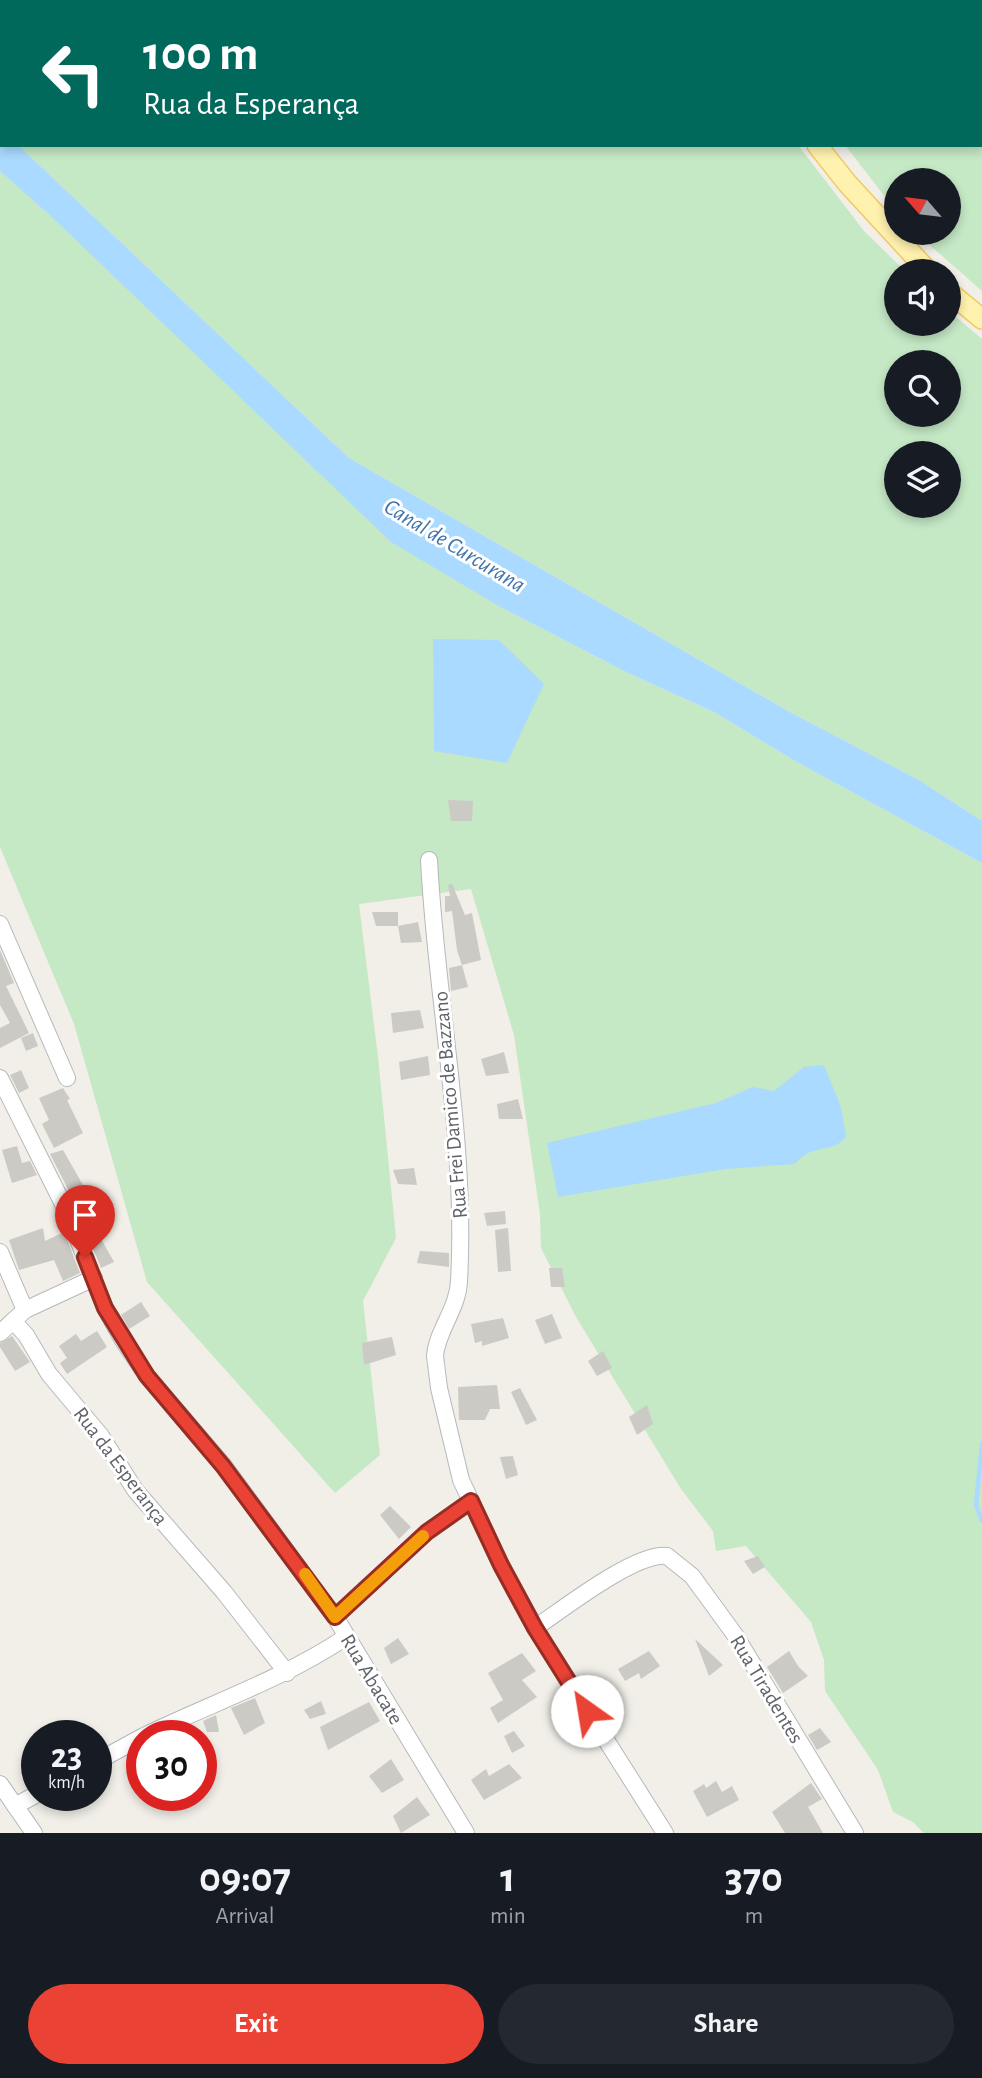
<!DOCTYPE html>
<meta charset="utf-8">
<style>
body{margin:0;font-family:"Alegreya Sans",sans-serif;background:#242831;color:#f1f3f6;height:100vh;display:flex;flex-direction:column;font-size:26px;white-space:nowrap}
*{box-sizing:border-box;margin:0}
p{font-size:23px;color:#9ea1a6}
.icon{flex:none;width:38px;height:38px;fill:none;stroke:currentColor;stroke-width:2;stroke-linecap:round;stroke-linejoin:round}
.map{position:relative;height:1833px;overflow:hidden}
.side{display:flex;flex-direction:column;background:#171b24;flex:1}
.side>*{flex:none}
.guide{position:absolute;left:0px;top:0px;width:984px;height:147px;box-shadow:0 4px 10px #0003;background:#00695c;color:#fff;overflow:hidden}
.needle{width:46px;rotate:298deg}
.buttons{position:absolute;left:884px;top:168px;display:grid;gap:14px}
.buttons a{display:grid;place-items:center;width:77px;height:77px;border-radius:50%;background:#171b24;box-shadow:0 4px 10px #0003;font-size:35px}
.speed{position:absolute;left:21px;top:1720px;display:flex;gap:14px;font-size:35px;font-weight:700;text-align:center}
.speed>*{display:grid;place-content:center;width:91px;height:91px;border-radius:50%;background:#171b24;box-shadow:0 4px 10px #0003;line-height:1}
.speed small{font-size:18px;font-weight:400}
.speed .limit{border:10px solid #d22;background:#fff;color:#111}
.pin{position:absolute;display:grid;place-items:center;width:60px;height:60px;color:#fff;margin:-72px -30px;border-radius:50% 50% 50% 0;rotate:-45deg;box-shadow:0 0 7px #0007}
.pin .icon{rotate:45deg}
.me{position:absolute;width:77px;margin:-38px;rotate:328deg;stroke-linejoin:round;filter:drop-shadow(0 0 5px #0008)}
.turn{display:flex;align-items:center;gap:24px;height:147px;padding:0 28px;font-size:32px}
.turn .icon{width:91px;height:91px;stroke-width:2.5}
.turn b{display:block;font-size:49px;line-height:60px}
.eta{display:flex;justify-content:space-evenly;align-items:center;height:119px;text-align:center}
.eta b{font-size:42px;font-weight:700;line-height:49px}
.primary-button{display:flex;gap:14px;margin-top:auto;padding:14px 28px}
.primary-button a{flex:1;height:80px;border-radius:42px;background:#ea4335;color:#fff;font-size:28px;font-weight:700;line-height:80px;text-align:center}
.primary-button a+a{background:#242831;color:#f1f3f6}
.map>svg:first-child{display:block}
.green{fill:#c5e8c5;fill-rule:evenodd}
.water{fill:#aadaff}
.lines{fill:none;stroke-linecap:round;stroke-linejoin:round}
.stream{stroke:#aadaff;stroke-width:4.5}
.building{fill:#cccac5}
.minor-casing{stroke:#b5b8bc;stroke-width:18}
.major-casing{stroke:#f2c960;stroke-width:22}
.minor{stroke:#fff;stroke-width:16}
.major{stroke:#fff2af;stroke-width:19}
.route-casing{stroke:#982c22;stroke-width:18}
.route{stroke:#ea4335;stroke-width:12}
.slow{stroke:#f59e0b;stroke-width:12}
.labels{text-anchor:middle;stroke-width:6;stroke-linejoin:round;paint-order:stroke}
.street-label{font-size:21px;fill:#5f6368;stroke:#fff}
.water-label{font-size:23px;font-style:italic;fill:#4174aa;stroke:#fff}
</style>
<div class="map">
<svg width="982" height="1833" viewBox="0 0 982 1833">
<rect width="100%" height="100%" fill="#f1efe8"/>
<g class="green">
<path d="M0 0H700L701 2H2V130Z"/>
<path d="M738 0H982V291L916 233H948V180H896V211L845 145H982V2Z"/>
<path d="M18 145H798L864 231 905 271H896V324H948L949 311 982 339V821L919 780 788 711 349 458ZM896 362H948V415H896ZM896 453H948V506H896Z"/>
<path d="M0 171 504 609 628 673 714 712 795 761 982 863V1833H924L913 1822 893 1812 878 1770 825 1691 824 1660 811 1622 746 1546 716 1551 713 1531 681 1489 576 1317 541 1248 540 1214 514 1035 471 889 359 904 378 1057 396 1238 363 1301 380 1455 335 1493 147 1282 74 1024 0 847Z"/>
</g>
<g class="water">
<path d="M0 128 2 145H18L349 458 788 711 919 780 982 821V863L795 761 714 712 628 673 504 609 391 542 53 218 0 171Z"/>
<path d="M433 639 499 640 544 684 507 763 434 751Z"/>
<path d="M824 1065 841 1107 846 1137C831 1155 813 1142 795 1164L725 1169 558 1197 547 1143 716 1103 753 1087 774 1091 804 1067Z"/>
</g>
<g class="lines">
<path class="stream" d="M982 1444 976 1505 982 1521"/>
</g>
<g class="building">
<path d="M448 800 473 801 472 821H451Z"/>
<path d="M452 884 465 915 472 913 481 960 462 965 457 950 452 911 445 912V896H450L448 885Z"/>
<path d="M372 912H398V926H376Z"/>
<path d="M418 922 422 942 401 943 398 926Z"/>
<path d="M0 950 14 983 6 986 29 1033 0 1048V1028L10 1023 0 1005Z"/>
<path d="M462 965 468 987 451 991 449 968Z"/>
<path d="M420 1010 424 1028 393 1033 391 1013Z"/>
<path d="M33 1033 38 1046 26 1051 21 1038Z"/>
<path d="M504 1052 509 1073 486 1076 481 1059Z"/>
<path d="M428 1056 430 1075 401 1080 399 1062Z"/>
<path d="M21 1070 29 1088 19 1093 10 1075Z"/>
<path d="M63 1088 70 1099 67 1100 83 1133 54 1148 42 1124 49 1120 39 1098Z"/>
<path d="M518 1099 523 1119H499L497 1104Z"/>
<path d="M17 1146 22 1163 30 1161 37 1175 12 1183 2 1150Z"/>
<path d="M63 1150 87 1192 73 1199 50 1154Z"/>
<path d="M414 1168 417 1185 398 1184 393 1170Z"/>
<path d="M505 1211 506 1224 487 1226 484 1213Z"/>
<path d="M43 1228 45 1241 64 1232 80 1273 63 1281 54 1260 19 1270 9 1240Z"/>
<path d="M95 1228 114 1262 101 1268 87 1234Z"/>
<path d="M508 1228 511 1271 498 1272 495 1230Z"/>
<path d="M420 1251 449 1253V1267L417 1263Z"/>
<path d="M549 1268H562L565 1287H551Z"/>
<path d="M141 1302 150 1316 129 1329 121 1315Z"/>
<path d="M552 1314 562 1338 545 1344 535 1320Z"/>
<path d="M503 1318 509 1338 482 1346V1341L475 1343 471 1324Z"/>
<path d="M97 1331 107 1347 67 1374 60 1363 67 1358 59 1346 76 1334 81 1341Z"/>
<path d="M12 1336 30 1362 15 1371 0 1347V1343Z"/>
<path d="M392 1337 396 1355 364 1365 362 1343Z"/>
<path d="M603 1351 612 1368 597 1376 588 1361Z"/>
<path d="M497 1385 500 1409H490L485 1420H459L458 1387Z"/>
<path d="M520 1388 537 1420 526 1425 511 1392Z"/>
<path d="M647 1405 653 1424 637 1435 629 1417Z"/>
<path d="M513 1456 518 1475 506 1479 500 1457Z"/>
<path d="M390 1506 411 1527 399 1539 380 1515Z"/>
<path d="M758 1556 765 1567 753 1574 744 1561Z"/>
<path d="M398 1638 409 1654 391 1664 384 1648Z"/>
<path d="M695 1639 723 1665 709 1676Z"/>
<path d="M649 1651 660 1666 641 1679 639 1673 625 1681 618 1669Z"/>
<path d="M789 1651 798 1666 808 1676 783 1693 767 1667Z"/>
<path d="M522 1653 536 1671 522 1680 537 1697 498 1723 490 1708 503 1700 488 1673Z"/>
<path d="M255 1698 265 1723 244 1735 231 1708Z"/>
<path d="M321 1701 326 1714 310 1719 304 1710Z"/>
<path d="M369 1702 380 1721 328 1750 320 1727Z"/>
<path d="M572 1706 578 1715 557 1726 551 1715Z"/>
<path d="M216 1715 219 1732H207L203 1721Z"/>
<path d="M820 1728 831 1742 817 1750 808 1735Z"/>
<path d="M514 1731 525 1746 512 1753 504 1736Z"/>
<path d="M391 1759 404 1780 382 1793 369 1776Z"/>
<path d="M509 1764 522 1778 484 1800 471 1780 486 1769 489 1776Z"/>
<path d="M716 1781 722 1792 732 1786 739 1800 707 1817 693 1791 704 1784 706 1788Z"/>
<path d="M811 1783 822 1799 808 1807 823 1833H785L772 1812Z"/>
<path d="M417 1797 430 1815 401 1833 393 1816Z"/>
</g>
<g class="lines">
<defs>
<g id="minor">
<path d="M429 860C436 1001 467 1140 459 1281 458 1309 437 1330 435 1356L439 1388 461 1480 501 1565 535 1628 665 1833"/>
<path d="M0 924 67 1078"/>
<path d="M0 1078 68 1214 105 1308 124 1342 147 1376 224 1466 337 1620 466 1833"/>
<path d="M0 1252 25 1310"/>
<path d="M13 1321 26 1335 49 1374 101 1436 135 1490 224 1592 287 1673"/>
<path d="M0 1333 25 1310 94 1278"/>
<path d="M335 1617 427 1532 471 1501"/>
<path d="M535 1628C563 1609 636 1552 667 1556L692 1576 735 1635 855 1833"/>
<path d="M144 1736C212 1703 283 1679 346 1637"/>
<path d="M96 1762 142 1737"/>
<path d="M0 1784 34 1833"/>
<path d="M15 1806 37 1794"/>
</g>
<g id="major">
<path d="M719 0 720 2"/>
<path d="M817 145 847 183 928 271"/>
<path d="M948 291 982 319"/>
</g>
</defs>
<use href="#minor" class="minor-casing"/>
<use href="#major" class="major-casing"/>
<use href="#minor" class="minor"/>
<use href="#major" class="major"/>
</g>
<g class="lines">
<defs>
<path id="route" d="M85 1257 105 1308 147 1376 223 1466 335 1617 427 1532 471 1501 501 1565 535 1628 587 1711"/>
</defs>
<use href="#route" class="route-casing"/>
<use href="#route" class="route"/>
<path class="slow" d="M305 1574 335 1617 423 1536"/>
</g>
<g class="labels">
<g class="street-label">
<text transform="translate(450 1105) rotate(-95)" y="7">Rua Frei Damico de Bazzano</text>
<text transform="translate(121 1466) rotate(53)" y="7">Rua da Esperança</text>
<text transform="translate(372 1679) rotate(59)" y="7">Rua Abacate</text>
<text transform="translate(767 1689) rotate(59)" y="7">Rua Tiradentes</text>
</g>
<g class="water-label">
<text transform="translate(455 545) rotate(31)" y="8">Canal de Curcurana</text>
</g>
</g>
</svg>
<div class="buttons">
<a><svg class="needle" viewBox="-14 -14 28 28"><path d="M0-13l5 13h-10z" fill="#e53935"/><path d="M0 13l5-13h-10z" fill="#9ea1a6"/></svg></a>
<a><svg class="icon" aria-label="sound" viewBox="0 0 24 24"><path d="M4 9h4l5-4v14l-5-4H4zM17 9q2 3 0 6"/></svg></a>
<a><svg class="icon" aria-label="search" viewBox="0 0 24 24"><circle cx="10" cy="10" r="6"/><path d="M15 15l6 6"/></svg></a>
<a><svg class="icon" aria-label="layers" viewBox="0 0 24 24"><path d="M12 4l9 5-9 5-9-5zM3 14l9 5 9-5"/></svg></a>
</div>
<div class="speed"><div>23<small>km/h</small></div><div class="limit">30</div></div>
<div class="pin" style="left:85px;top:1257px;background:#d93025"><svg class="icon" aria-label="arrive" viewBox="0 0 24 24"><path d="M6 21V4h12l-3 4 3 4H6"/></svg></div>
<svg class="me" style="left:587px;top:1711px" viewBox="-20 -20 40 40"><circle r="19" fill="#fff"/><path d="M0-13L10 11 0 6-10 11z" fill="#ea4335"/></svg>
<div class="guide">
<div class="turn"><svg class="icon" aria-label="left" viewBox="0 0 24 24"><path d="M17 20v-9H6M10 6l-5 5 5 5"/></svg><div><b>100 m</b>Rua da Esperança</div></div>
</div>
</div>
<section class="side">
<div class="eta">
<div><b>09:07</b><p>Arrival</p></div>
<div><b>1</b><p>min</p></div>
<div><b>370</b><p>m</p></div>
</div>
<div class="primary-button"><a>Exit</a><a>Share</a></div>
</section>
